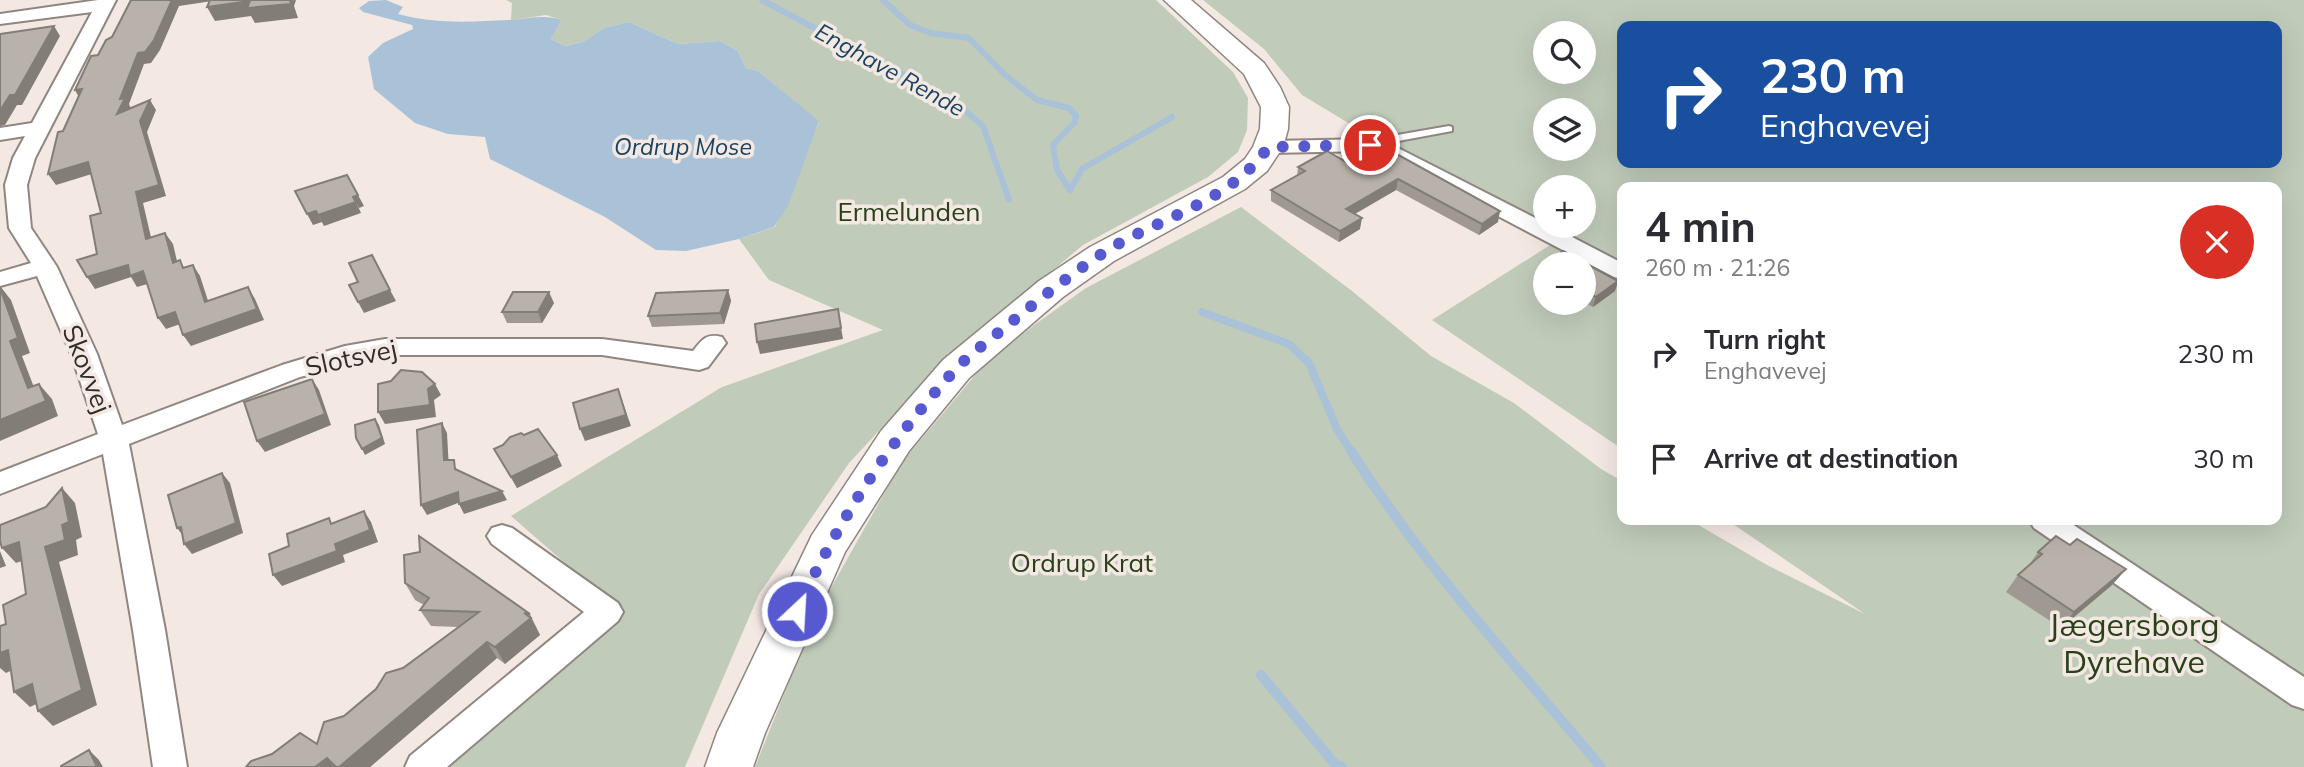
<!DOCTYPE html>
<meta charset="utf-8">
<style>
body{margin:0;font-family:Mulish,sans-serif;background:#f7f7f7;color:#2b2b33;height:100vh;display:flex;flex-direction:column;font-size:26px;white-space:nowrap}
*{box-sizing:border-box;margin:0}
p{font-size:23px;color:#7c7c81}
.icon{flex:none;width:38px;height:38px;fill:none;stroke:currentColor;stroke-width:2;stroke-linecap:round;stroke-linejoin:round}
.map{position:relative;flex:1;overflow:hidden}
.side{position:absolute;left:1617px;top:182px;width:665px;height:343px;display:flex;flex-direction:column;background:#fff;border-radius:14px;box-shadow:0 7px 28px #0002}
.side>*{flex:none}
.guide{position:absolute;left:1617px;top:21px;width:665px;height:147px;border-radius:14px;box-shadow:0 7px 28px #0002;background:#1a4fa0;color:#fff;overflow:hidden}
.fabs{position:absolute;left:1533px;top:21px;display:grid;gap:14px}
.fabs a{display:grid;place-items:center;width:63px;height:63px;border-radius:50%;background:#fff;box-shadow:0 7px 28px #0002;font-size:35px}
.pin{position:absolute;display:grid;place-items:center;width:60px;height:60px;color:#fff;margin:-30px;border:4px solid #fff;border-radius:50%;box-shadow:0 2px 7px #0007}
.me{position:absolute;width:77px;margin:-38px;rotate:25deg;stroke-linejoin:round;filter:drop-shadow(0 0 5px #0008)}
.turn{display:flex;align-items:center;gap:24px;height:147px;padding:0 28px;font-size:32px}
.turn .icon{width:91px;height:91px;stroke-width:2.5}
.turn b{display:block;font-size:49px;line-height:60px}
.round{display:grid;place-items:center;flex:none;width:74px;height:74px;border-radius:37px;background:#f7f7f7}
.headline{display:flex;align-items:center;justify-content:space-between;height:119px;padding:0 28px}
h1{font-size:42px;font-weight:700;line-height:52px}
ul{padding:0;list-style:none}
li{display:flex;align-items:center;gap:21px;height:105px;padding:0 28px}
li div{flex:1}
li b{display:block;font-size:26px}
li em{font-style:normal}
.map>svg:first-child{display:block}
.green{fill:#c0cbba;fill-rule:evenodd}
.water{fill:#a9c2d7}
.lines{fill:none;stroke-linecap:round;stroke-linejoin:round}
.stream-far2{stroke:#a9c2d7;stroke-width:6}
.stream-far1{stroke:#a9c2d7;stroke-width:8}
.stream{stroke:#a9c2d7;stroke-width:10}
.lane-casing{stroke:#908681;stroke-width:4}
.street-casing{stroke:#908681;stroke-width:4}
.secondary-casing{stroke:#908681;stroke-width:3}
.lane{fill:#fff;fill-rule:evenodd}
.street{fill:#fff;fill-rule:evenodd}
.secondary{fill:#fff;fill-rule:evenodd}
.wall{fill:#9f9992}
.shaded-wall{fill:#827d77}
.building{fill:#b9b2aa;stroke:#827d77;stroke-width:2}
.route{stroke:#5759d0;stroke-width:12;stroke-dasharray:0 21.6}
.labels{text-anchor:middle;stroke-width:7;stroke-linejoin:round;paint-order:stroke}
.far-water-label{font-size:23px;font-style:italic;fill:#194361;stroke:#f4e8e3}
.park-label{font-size:26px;fill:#284119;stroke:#f4e8e3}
.street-label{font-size:26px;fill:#302c2a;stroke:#f4e8e3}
.near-park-label{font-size:32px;fill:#284119;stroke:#f4e8e3}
</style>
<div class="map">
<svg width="2304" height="767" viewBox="0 0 2304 767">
<rect width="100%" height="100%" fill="#f4e8e3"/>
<g class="green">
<path d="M506 0H1156L1233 72 1248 98 1247 130 1238 152 1208 177 1083 245 943 362 849 463 759 594 685 767H432L620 611 511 516 722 387 883 330 769 280 739 239 775 227 819 122 758 71 746 68 738 51 720 41 678 44 629 22 604 28 583 42 565 46 551 39 562 20 546 15 511 20 512 3Z"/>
<path d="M1203 0H2304V767H755L815 616 902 462 992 355 1086 288 1241 207 1352 291 1431 356 1514 403 1601 469 1622 481V520H1690L1767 565 1865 614 1727 520H2277V187H1622V449L1432 320 1566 235 1549 226H1584V187H1545V224L1360 130 1302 95 1264 49ZM1622 26H2277V163H1622ZM1545 33H1584V72H1545ZM1545 110H1584V149H1545ZM1545 264H1584V303H1545Z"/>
</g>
<path class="water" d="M386 0 403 7 398 14C434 24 471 22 508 20 528 19 543 14 562 20L551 39 565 46 583 42 604 28 629 22 678 44 720 41 738 51 746 68 758 71 819 121 788 206 774 227 739 239 686 251 656 250 605 217 490 159 485 137 448 134 415 123 374 89 368 57 383 43 413 29 412 25 363 12 359 8 369 1Z"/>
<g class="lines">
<g class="stream-far2">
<path d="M762 0 956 103 983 126 1009 200"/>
<path d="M883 0 910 25 930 33 969 38 1006 76 1037 100 1069 108 1076 116 1075 122 1053 145 1057 170 1070 190 1082 169 1172 117"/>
</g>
<path class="stream-far1" d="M1202 312 1289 344 1309 363 1337 429 1352 453"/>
<g class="stream">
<path d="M1351 451C1423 565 1515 664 1601 767"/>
<path d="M1261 675 1334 763 1342 767"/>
</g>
<defs>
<path id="lane" d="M1449 126 1452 127V131L1382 144 1370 148 1365 145 1380 138Z"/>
<g id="street">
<path d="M98 0H116L35 158 27 185 31 228 57 267 97 354 122 425 282 365 345 346 385 339H602L693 351C702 340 706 333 722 337L726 343 708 367 699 370 602 355H385L300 377 129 444 165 630 187 767H153L133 630 103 454 0 494V472L98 434 71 354 37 276 0 286V272L31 263 9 228 5 185 13 158 25 136 0 140V128L32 123 92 12 0 24V14Z"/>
<path d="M1370 139 1394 146 1545 223V226H1551L1622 263V279L1614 277 1380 154 1369 151 1268 153 1261 151 1257 147 1261 143 1268 141Z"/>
<path d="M2029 520H2066L2304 677V709L2292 705 2034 528Z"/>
<path d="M502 525 512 528 618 603 623 612 618 621 447 767H405L410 756 584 612 492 544 487 536 492 528Z"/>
</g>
<path id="secondary" d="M1164 0H1191L1264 63 1280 87 1289 107 1288 129 1283 147 1267 171 1245 189 1114 261 1063 297 969 378 909 451 845 552 765 733 753 767H705L717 733 812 535 881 431 943 360 1039 281 1090 247 1223 177 1245 159 1253 147 1260 129 1261 107 1244 74Z"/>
</defs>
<use href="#lane" class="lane-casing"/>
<use href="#street" class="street-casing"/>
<use href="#secondary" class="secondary-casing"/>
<use href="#lane" class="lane"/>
<use href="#street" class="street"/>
<use href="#secondary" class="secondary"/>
</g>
<g class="wall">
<path d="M1393 152 1498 222 1479 235 1396 190 1355 214 1360 229 1339 242 1271 201V190L1297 176 1298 167 1360 170Z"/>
<path d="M1563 251 1618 281 1615 291 1593 307 1584 302V264H1545V280L1539 276 1542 266Z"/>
<path d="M728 290 731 301 724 324 652 327 648 316Z"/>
<path d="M554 303 542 323H507L502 312Z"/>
<path d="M494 449 562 466 517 488Z"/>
<path d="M2070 545 2126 569 2112 585 2061 628 2006 592 2018 575 2027 568 2038 552Z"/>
<path d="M405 583 530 614 540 635 505 664 497 658 370 767H246L317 744 344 716 403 668 458 627 431 626 420 610 424 605 415 600Z"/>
</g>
<g class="shaded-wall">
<path d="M172 0H219L179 6 160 50 151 63 144 64 129 104 131 109 117 114 120 99 138 53Z"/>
<path d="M296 0 294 6 298 18 255 23 251 16 215 21 207 7 250 1Z"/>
<path d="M54 26 60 36 22 105H17L5 125 0 126V111Z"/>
<path d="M82 89 81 101 75 90Z"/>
<path d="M150 100 156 110 147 132 166 196 143 203 154 250 146 239 136 192 140 121Z"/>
<path d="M88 162 95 173 56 185 48 174Z"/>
<path d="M1398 179 1396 190 1344 220 1346 209Z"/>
<path d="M358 195 364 206 359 208 353 197Z"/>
<path d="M356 202 361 213 324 226 318 215Z"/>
<path d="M316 211 322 222 313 225 307 214Z"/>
<path d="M1500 211 1498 222 1479 235 1482 224Z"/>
<path d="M1362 218 1360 229 1339 242 1340 231Z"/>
<path d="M165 233 173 244 180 274 173 263Z"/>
<path d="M128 265 143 271 151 283 137 287 131 277 95 289 87 277Z"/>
<path d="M193 265 200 276 212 313 205 302Z"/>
<path d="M1618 281 1615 291 1593 307 1596 297Z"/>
<path d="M0 286 11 300 30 353 22 356 40 403 28 388 10 341Z"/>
<path d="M248 287 255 299 264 320 191 346 183 335Z"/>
<path d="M390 290 396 301 364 313 358 302Z"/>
<path d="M728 290 731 301 724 324 720 313Z"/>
<path d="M549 292 554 303 542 323 538 312Z"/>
<path d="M838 309 843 339 760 354 757 342Z"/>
<path d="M175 312 183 323 166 329 158 318Z"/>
<path d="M312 379 319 390 331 425 265 452 257 441Z"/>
<path d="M39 384 52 399 58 416 0 441V420Z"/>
<path d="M435 384 441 395 434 400 436 417 385 424 378 412Z"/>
<path d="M618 389 631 426 585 441 580 429Z"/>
<path d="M375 419 379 425 385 444 365 455 362 449Z"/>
<path d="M442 423 447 433 449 470 444 460Z"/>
<path d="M557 455 562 466 517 488 511 477Z"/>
<path d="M222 473 230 483 243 533 192 554 184 544Z"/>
<path d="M62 488 75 503 82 537 76 540 78 555 59 562 97 705 53 726 38 711 45 547 62 525Z"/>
<path d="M502 491 507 500 464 514 459 504Z"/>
<path d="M458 492 463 501 427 515 421 505Z"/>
<path d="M364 511 371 522 378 542 343 555 345 562 282 586 273 575 335 544Z"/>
<path d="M181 527 185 538 177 528Z"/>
<path d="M19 542 33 557 16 563 2 548Z"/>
<path d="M0 551 6 566 0 568Z"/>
<path d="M2126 569 2112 585 2061 628 2074 612Z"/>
<path d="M531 618 540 635 505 664 495 647Z"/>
<path d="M487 642 497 658 370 767H339Z"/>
<path d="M8 650 23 665 6 673 0 668V653Z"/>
<path d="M32 684 47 699 30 707 14 692Z"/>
<path d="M89 750 99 760 103 767H97Z"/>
<path d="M327 758 334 767H315Z"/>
</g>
<g class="building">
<path d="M131 0H172L154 40 145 52 138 53 120 99 125 98 117 114 150 100 140 121 159 185 136 192 146 239 165 233 173 263 180 260 183 268 193 265 205 302 248 287 257 309 183 335 175 312 158 318 143 271 130 276 128 265 87 277 77 260 97 254 90 216 101 213 88 162 48 174 58 132 63 131 82 89 75 90 91 56 98 55 106 40 112 37Z"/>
<path d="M210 0H290L291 4 247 8 250 1 207 7Z"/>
<path d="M54 26 15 95H10L0 111V34Z"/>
<path d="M1327 151 1360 170 1393 152 1500 211 1482 224 1398 179 1346 209 1362 218 1340 231 1271 190 1305 171 1298 167Z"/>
<path d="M347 175 358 195 353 197 356 202 318 215 316 211 307 214 295 191Z"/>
<path d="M1563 251 1618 281 1596 297 1584 290V264H1545V268L1542 266Z"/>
<path d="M372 255 390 290 358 302 349 285 358 282 349 263Z"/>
<path d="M0 288 18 338 10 341 28 388 39 384 46 401 0 420Z"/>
<path d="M728 290 720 313 648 316 656 293Z"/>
<path d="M513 292H549L538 312H502Z"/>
<path d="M838 309 841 328 757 342 755 324Z"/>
<path d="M401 370 422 372 435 384 428 389 430 405 378 412V384L391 381Z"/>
<path d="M312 379 325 414 257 441 244 402Z"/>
<path d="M618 389 626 415 580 429 573 403Z"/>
<path d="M375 419 382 438 362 449 356 438 355 425Z"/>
<path d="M442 423 444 460H454L455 469 502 491 459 504 458 492 421 505 417 430Z"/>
<path d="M538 429 557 455 511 477 494 449 503 445 510 437 521 433 524 435Z"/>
<path d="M222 473 236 523 184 544 181 527 177 528 168 495Z"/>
<path d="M62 488 69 522 62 525 65 540 45 547 82 690 38 711 32 684 14 692 8 650 0 653V626L6 624 3 605 26 594 19 542 2 548 0 541V525L46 507Z"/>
<path d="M364 511 370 530 335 544 337 551 273 575 269 554 289 546 287 534 329 518 331 524Z"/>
<path d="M419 536 530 614 524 613 531 618 495 647 487 642 339 767H336L327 758 315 767H246L251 761 272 754 300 733 317 744 324 722 344 716 376 689 386 673 403 668 479 612 420 610 429 598 405 583 404 555 420 552Z"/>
<path d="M2056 536 2070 545 2077 539 2126 569 2074 612 2018 575 2042 554 2038 552Z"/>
<path d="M89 750 97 767H61V766Z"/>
</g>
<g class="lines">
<path class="route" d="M797 611C837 523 888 443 954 371 967 357 983 345 998 333 1031 306 1064 279 1100 255 1154 219 1231 203 1268 147L1370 145"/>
</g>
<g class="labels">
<g class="far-water-label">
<text transform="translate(890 70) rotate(29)" y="8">Enghave Rende</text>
<text x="683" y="155">Ordrup Mose</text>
</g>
<g class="park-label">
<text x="909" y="221">Ermelunden</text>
<text x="1082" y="572">Ordrup Krat</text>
</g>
<g class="street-label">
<text transform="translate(351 358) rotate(-12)" y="9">Slotsvej</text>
<text transform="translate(87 369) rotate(69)" y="9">Skovvej</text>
</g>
<g class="near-park-label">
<text x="2134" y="636">Jægersborg<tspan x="2134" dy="37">Dyrehave</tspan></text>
</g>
</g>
</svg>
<div class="fabs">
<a><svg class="icon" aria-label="search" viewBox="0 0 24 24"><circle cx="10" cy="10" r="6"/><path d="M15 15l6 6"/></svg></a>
<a><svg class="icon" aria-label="layers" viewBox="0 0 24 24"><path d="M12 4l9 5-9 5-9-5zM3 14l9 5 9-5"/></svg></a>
<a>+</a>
<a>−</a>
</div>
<div class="pin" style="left:1370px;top:145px;background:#d93025"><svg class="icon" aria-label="arrive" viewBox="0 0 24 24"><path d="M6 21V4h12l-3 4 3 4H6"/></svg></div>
<svg class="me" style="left:797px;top:611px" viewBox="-20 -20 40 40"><circle r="17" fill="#5759d0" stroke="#fff" stroke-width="3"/><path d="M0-11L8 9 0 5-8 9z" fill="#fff"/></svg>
<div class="guide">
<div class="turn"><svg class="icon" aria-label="right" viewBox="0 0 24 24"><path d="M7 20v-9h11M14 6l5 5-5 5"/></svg><div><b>230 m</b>Enghavevej</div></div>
</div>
<section class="side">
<div class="headline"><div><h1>4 min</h1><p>260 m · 21:26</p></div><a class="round" style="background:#d93025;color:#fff"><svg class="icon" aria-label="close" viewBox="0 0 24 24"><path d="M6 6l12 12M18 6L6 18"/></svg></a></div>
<ul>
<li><svg class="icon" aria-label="right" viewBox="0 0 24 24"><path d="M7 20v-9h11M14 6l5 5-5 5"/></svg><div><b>Turn right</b><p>Enghavevej</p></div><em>230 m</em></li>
<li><svg class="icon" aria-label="arrive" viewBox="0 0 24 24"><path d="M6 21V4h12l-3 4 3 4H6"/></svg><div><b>Arrive at destination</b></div><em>30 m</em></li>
</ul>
</section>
</div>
